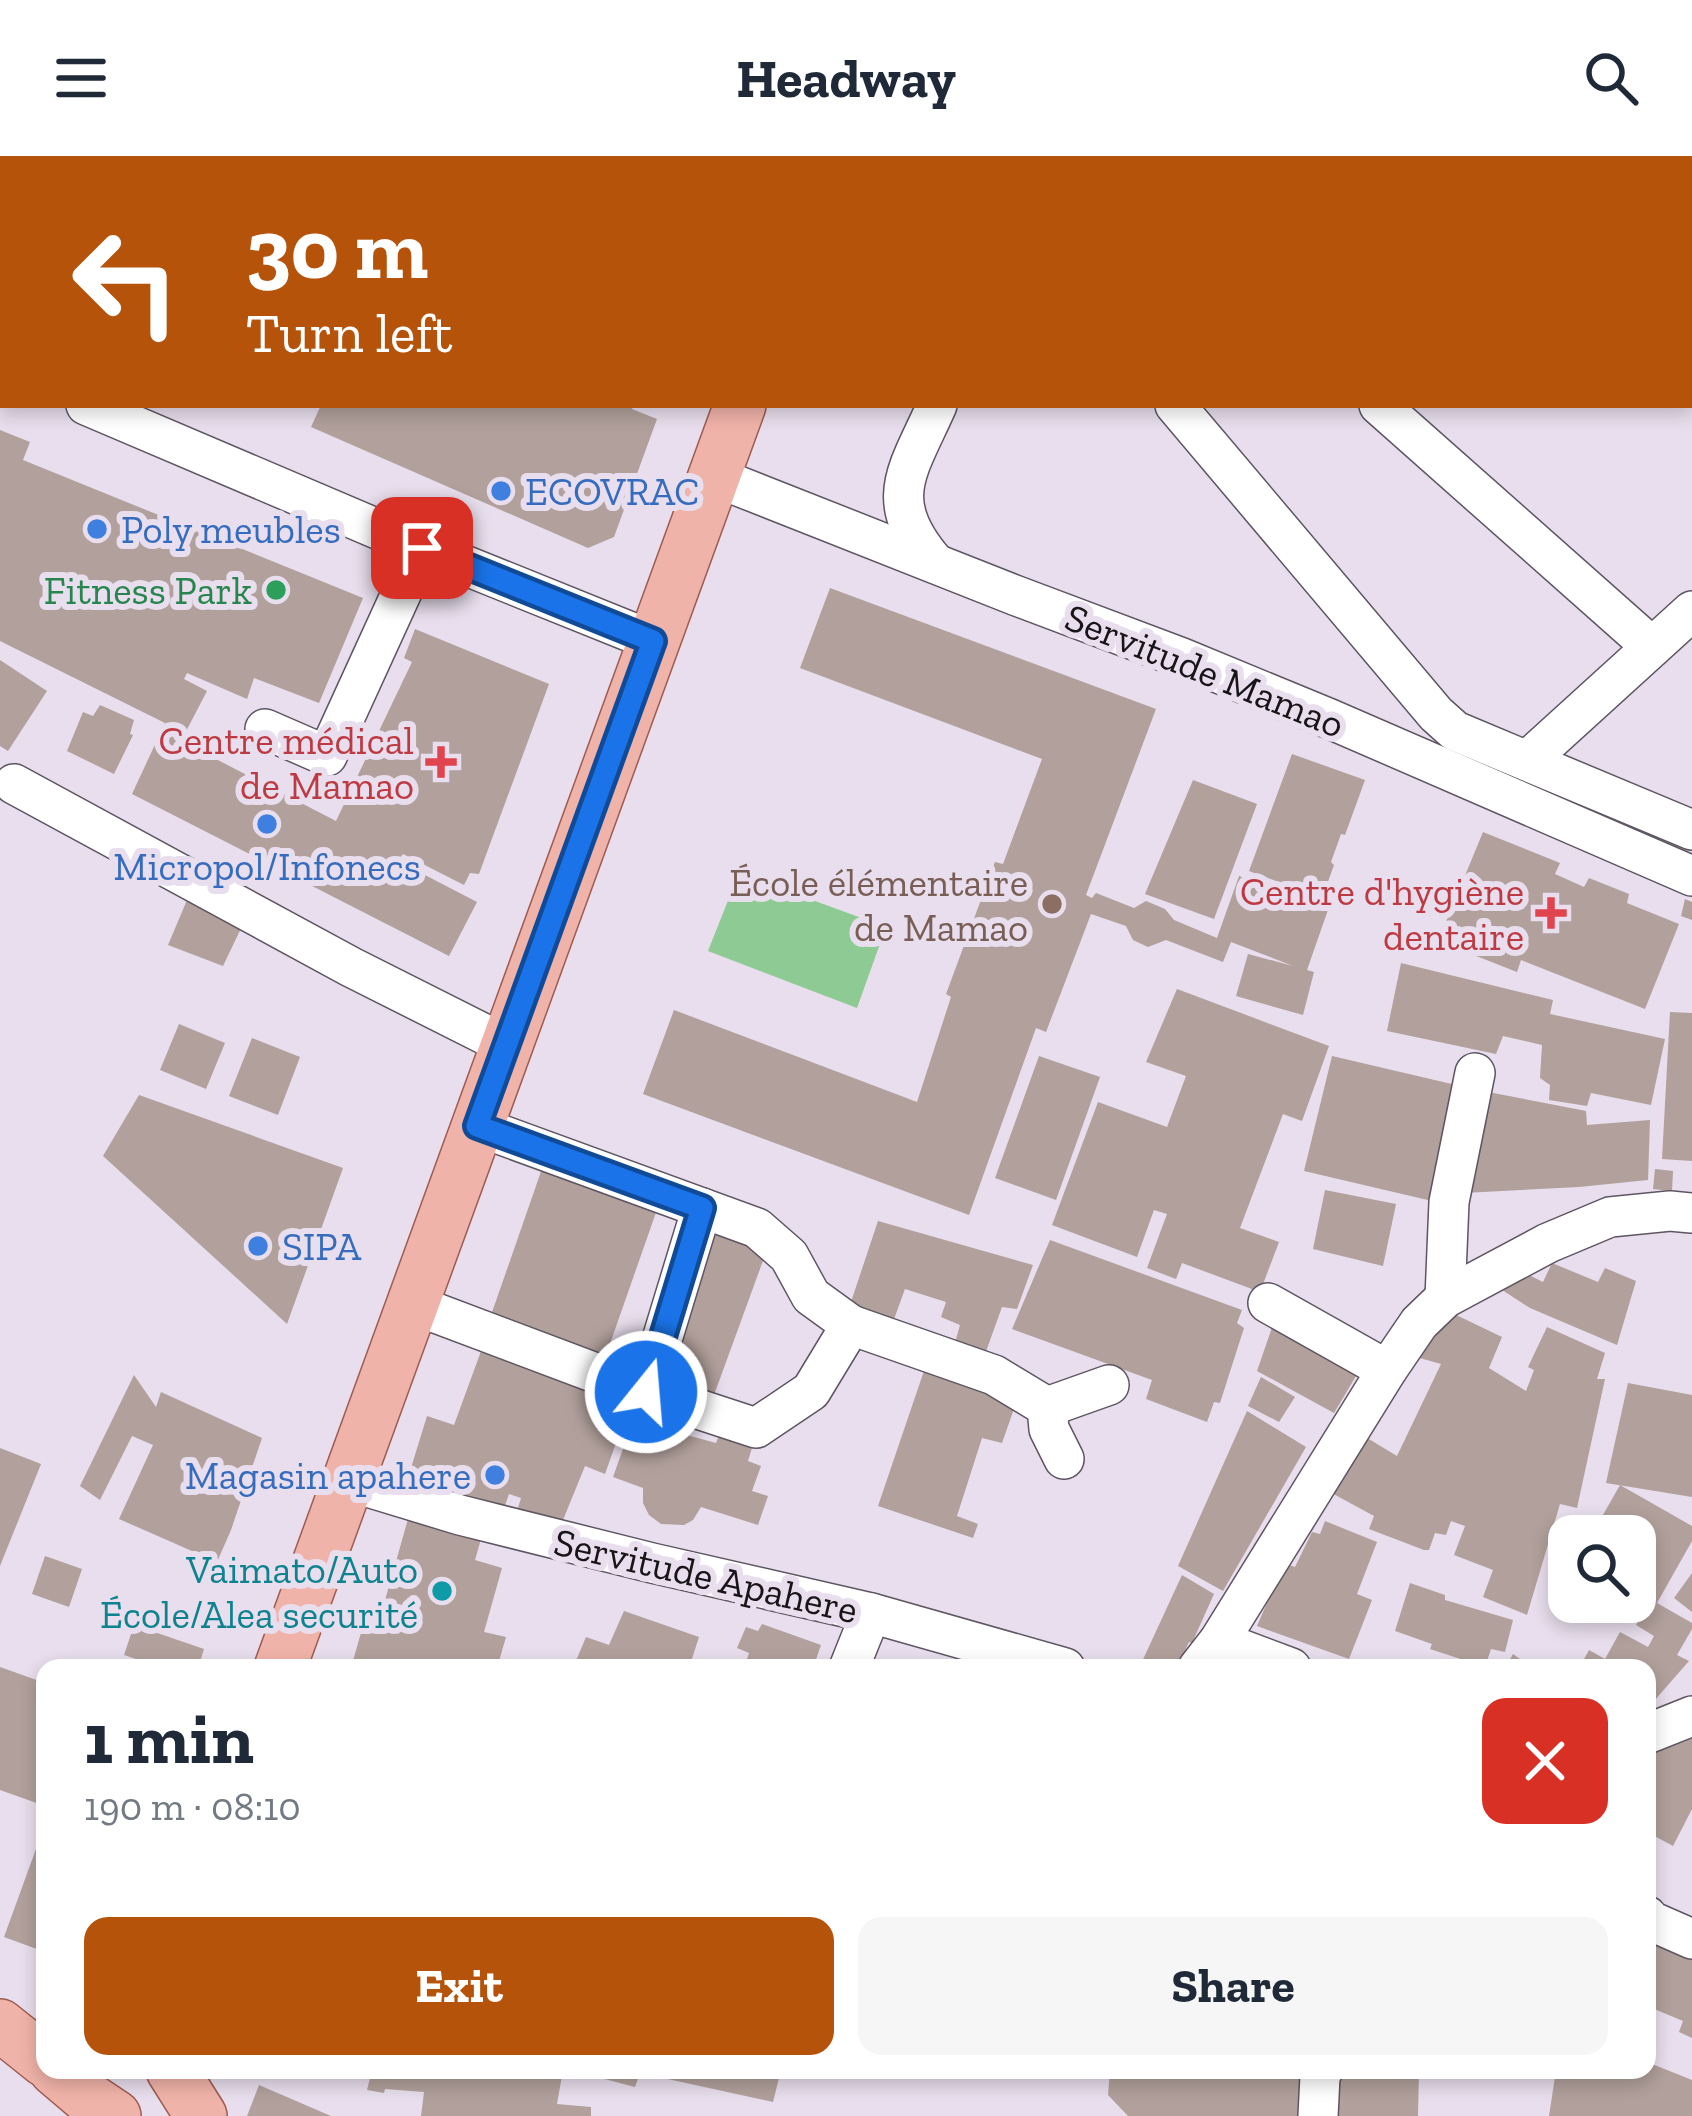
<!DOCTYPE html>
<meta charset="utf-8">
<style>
body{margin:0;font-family:"Zilla Slab",serif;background:#f6f6f7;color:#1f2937;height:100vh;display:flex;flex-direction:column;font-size:45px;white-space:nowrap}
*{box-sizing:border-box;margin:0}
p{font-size:39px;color:#747a83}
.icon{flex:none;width:66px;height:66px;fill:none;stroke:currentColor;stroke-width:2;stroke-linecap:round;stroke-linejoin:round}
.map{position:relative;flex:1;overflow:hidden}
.side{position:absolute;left:36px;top:1503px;width:1620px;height:420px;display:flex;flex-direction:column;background:#fff;border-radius:24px;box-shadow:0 6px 18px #0003}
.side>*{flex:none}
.hud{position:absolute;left:0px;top:0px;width:1692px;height:252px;box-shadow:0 6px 18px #0003;background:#b45309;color:#fff;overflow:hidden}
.fabs{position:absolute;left:1548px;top:1359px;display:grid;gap:24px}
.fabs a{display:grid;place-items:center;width:108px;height:108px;border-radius:24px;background:#fff;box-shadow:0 6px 18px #0003;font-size:60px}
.pin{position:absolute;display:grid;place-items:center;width:102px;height:102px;color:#fff;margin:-51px;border-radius:24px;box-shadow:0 6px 18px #0006}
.me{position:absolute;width:132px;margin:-66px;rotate:17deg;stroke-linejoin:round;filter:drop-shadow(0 0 9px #0008)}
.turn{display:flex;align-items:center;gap:42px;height:252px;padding:0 48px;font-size:54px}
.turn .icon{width:156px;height:156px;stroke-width:2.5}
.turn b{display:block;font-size:84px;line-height:102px}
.round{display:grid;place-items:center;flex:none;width:126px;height:126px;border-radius:24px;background:#f6f6f7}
.overview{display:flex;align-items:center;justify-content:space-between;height:204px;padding:0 48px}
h1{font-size:72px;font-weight:800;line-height:90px}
.action{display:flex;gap:24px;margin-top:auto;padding:24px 48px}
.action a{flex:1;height:138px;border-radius:24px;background:#b45309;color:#fff;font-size:48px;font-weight:800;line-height:138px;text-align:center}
.action a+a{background:#f6f6f7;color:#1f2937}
header{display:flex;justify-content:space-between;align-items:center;height:156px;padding:0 48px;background:#fff;font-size:54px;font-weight:800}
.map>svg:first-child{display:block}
.green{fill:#8eca93}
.building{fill:#b1a09b}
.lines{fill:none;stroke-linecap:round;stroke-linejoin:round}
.minor-casing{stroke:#5e5562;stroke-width:42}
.major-casing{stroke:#9e5b52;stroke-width:54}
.minor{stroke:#fff;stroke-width:39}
.major{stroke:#f0b3a9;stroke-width:51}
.route-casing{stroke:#114b97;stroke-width:30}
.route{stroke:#1a73e8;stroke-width:21}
.shop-dot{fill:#3f7fe0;stroke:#e8deed;stroke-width:4.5}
.leisure-dot{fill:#2e9e5b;stroke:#e8deed;stroke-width:4.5}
.health-dot{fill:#e0444e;stroke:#e8deed;stroke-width:4.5}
.education-dot{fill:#8d6e63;stroke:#e8deed;stroke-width:4.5}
.culture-dot{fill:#0f9aa8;stroke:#e8deed;stroke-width:4.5}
.labels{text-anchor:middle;stroke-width:12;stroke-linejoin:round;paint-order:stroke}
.shop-label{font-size:39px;fill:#366cbe;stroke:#e8deed;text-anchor:start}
.leisure-label{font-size:39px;fill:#27864d;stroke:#e8deed;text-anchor:end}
.street-label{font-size:39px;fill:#181519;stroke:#e8deed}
.health-label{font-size:39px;fill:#be3a42;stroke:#e8deed;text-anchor:end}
.education-label{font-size:39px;fill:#785e54;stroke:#e8deed;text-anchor:end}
.culture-label{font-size:39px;fill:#0d838f;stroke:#e8deed;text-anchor:end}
</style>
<header><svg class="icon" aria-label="menu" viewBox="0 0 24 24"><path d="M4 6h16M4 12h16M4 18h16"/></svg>Headway<svg class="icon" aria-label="search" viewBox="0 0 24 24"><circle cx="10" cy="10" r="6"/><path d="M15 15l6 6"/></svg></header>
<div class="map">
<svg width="1692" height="1960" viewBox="0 0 1692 1960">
<rect width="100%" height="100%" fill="#e8deed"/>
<path class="green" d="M739 717 886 771 857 852 708 795Z"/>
<g class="building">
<path d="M321 249H633L632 253 657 263 614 381 588 392 311 271Z"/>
<path d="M0 274 30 286 23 304 363 442 319 547 254 522 247 543 187 517 184 523 207 535 181 585 336 665 412 506 404 502 415 473 549 528 479 718 470 717 464 729 403 698 398 705 477 746 449 800 132 638 165 567 0 485Z"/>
<path d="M830 432 1156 553 1086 739 1092 742 1096 737 1134 752 1146 745 1165 753 1174 764 1217 782 1239 720 1329 751 1307 814 1314 816 1303 859 1236 840 1248 798 1293 810 1231 786 1223 806 1166 784 1148 791 1133 784 1126 770 1091 758 1046 876 1036 872 969 1059 643 938 674 854 917 946 951 841 946 838 995 706 1003 708 1042 603 800 512Z"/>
<path d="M0 504 47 535 8 595 0 590Z"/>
<path d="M100 549 134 564 130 578 133 579 114 618 67 595 83 556 93 560Z"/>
<path d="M1292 598 1365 624 1345 679 1341 678 1331 706 1334 709 1322 742 1249 715Z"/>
<path d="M1193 624 1257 648 1214 763 1145 738Z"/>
<path d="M1483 676 1560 707 1555 718 1584 731 1589 722 1629 738 1627 747 1679 768 1645 853 1521 804 1517 816 1438 785Z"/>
<path d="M190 737 245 764 223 810 168 789Z"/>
<path d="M1685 743 1692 746V764L1681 760Z"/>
<path d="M1401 807 1553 844 1550 858 1665 883 1651 949 1591 937 1587 950 1549 944 1550 929 1540 922 1542 889 1503 880 1496 898 1387 875Z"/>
<path d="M1177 833 1329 890 1302 965 1283 958 1240 1072 1279 1086 1260 1136 1182 1107 1176 1123 1147 1112 1167 1058 1154 1054 1137 1101 1052 1069 1098 946 1167 971 1186 920 1146 906Z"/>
<path d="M1670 856 1692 857V1005L1662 1003Z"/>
<path d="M179 868 225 887 206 933 160 914Z"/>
<path d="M252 882 300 901 278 959 229 940Z"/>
<path d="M1039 900 1100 921 1056 1044 995 1022Z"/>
<path d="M1332 900 1456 929 1432 1045 1304 1015Z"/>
<path d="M1488 936 1586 955 1587 969 1650 964 1648 1024 1579 1031 1464 1037Z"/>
<path d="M139 939 343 1012 287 1168 103 1000Z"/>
<path d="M545 1004 660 1045 604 1205 489 1165Z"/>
<path d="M1655 1013 1673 1015 1672 1035 1653 1033Z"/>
<path d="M1325 1034 1396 1048 1383 1110 1313 1093Z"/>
<path d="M878 1065 1033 1109 1017 1153 1002 1151 984 1201 954 1190 960 1169 941 1161 946 1146 905 1133 893 1166 849 1152Z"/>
<path d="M718 1071 768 1091 714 1239 664 1220Z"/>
<path d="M1050 1084 1242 1154 1237 1167 1244 1172 1220 1247 1214 1246 1207 1266 1146 1243 1152 1224 1012 1173Z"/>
<path d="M1552 1107 1598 1126 1605 1112 1636 1125 1617 1189 1530 1152 1499 1132 1525 1117 1543 1126Z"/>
<path d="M1450 1156 1502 1181 1489 1212 1526 1235 1534 1214 1528 1211 1547 1171 1605 1197 1597 1223H1605L1577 1352 1560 1348 1527 1459 1483 1441 1493 1414 1454 1399 1465 1370 1451 1365 1446 1379 1435 1377 1429 1394H1424L1369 1373 1374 1360 1328 1335 1364 1280 1397 1300 1441 1208 1416 1201Z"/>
<path d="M1276 1160 1362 1210 1334 1257 1257 1215Z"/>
<path d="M484 1187 633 1239 605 1318 585 1310 563 1364 518 1352 521 1342 509 1338 502 1358 406 1328 427 1260 454 1269Z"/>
<path d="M927 1206 1016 1247 1002 1287 982 1282 957 1360 978 1368 973 1382 878 1350Z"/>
<path d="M134 1219 156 1251 161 1236 262 1282 231 1374 217 1406 119 1363 153 1289 132 1280 100 1344 80 1330Z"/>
<path d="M1261 1221 1295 1241 1279 1266 1248 1250Z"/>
<path d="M1628 1227 1692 1239V1341L1606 1327Z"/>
<path d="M639 1248 660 1254 654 1270 716 1287 722 1272 755 1282 748 1305 761 1310 752 1335 768 1340 758 1369 701 1351 693 1364 684 1369 661 1368 649 1359 643 1347V1332L613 1321Z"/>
<path d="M1247 1255 1306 1291 1223 1435 1178 1410Z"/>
<path d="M0 1292 41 1308 0 1410Z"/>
<path d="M1620 1329 1692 1370V1385L1657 1447 1692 1467V1473L1677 1499 1689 1505 1647 1553V1512H1579L1589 1494 1605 1503 1620 1476 1648 1491 1654 1480 1636 1469 1645 1454 1635 1449V1380H1591Z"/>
<path d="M408 1363 481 1383 475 1404 502 1412 484 1476 506 1481 497 1512H351L366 1459 380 1462Z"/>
<path d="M1325 1365 1377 1386 1357 1438 1372 1444 1349 1503 1257 1470 1284 1407 1295 1411 1312 1376 1320 1378Z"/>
<path d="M45 1400 82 1413 69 1451 32 1438Z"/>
<path d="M1692 1417V1456L1674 1442Z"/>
<path d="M1182 1419 1214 1438 1192 1487 1189 1486 1177 1512H1144L1140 1510Z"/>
<path d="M1410 1427 1445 1439V1444L1513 1464 1505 1496 1491 1493 1485 1511 1430 1493 1432 1488 1395 1475Z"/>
<path d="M624 1455 699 1481 689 1512H573L586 1481 609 1489Z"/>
<path d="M762 1468 821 1489 813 1512H744L749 1497 737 1492 746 1471 758 1475Z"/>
<path d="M134 1469 204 1493 198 1512H163L124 1499Z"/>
<path d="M1513 1498 1532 1512H1505Z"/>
<path d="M0 1511 45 1527V1650L0 1634Z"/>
<path d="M1685 1577 1692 1581V1653L1673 1690 1647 1676V1592Z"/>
<path d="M44 1671H45V1796L4 1781Z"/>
<path d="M1647 1773 1692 1803V1882L1679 1876 1683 1865 1647 1850Z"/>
<path d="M1647 1906 1692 1924V1960H1549L1556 1914H1647Z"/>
<path d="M372 1914H563L557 1948 591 1951V1960H421L424 1936 385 1933 384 1937 367 1934Z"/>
<path d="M595 1914H781L773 1946 640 1917 635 1931 593 1920Z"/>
<path d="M1110 1914H1419L1418 1960H1128L1108 1939Z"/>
<path d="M259 1929 331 1960H247Z"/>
</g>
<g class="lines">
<defs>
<g id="minor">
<path d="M1018 0 1019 3"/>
<path d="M168 3 169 0"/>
<path d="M1180 3V0"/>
<path d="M1689 197 1692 198"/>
<path d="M0 213 3 214"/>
<path d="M86 249 422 392 653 485"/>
<path d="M1175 249 1436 558 1455 575 1692 674"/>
<path d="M1379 249 1652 491"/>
<path d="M713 320 1017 440 1182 502 1330 563 1692 720"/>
<path d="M935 407C880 344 908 315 937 249"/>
<path d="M265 573 327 600 422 392"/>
<path d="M1528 604 1692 455"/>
<path d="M14 628 351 811 506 889"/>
<path d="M1445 1142 1449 1046 1475 917"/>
<path d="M1268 1147 1387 1214"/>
<path d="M412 1148 646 1236 756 1272 811 1235 851 1169 811 1140 789 1100 757 1072 477 970"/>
<path d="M851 1169 994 1219 1047 1251 1109 1229"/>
<path d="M646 1236 702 1052"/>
<path d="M1047 1251 1049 1273 1064 1303"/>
<path d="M348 1325 460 1359 652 1407 871 1457 1065 1512"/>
<path d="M1219 1485 1291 1512"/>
<path d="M849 1512 871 1457"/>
<path d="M1198 1512 1219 1485 1387 1214 1419 1167 1445 1142 1548 1087 1610 1061 1670 1055 1692 1057"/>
<path d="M1647 1578 1692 1560"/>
<path d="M1647 1760 1651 1765 1692 1783"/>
<path d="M1318 1960 1320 1920 1323 1914"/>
</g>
<g id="major">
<path d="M830 3 831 0"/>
<path d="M280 1512 740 249"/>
<path d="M0 1869 45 1905"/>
<path d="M55 1914 88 1942 115 1960"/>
<path d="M172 1914 201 1960"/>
</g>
</defs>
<use href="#minor" class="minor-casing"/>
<use href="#major" class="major-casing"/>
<use href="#minor" class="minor"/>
<use href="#major" class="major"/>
</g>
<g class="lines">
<defs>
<path id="route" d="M422 392 653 485 477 970 702 1052 646 1236"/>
</defs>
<use href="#route" class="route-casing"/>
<use href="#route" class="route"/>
</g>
<g class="shop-dot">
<circle cx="501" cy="335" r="12"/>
<circle cx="97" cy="373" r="12"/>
<circle cx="267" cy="668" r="12"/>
<circle cx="258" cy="1090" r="12"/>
<circle cx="495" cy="1319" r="12"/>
</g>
<circle class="leisure-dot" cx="276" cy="434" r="12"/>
<g class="health-dot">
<path d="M435 588h12v12h12v12h-12v12h-12v-12h-12v-12h12z"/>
<path d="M1545 739h12v12h12v12h-12v12h-12v-12h-12v-12h12z"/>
</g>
<circle class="education-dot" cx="1052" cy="748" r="12"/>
<circle class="culture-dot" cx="442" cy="1435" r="12"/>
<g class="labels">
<g class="shop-label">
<text x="525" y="349">ECOVRAC</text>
<text x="121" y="387">Poly meubles</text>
<text x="267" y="724" text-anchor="middle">Micropol/Infonecs</text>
<text x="282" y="1104">SIPA</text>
<text x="471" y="1333" text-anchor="end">Magasin apahere</text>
</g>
<g class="leisure-label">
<text x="252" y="448">Fitness Park</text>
</g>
<g class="street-label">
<text transform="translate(1205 514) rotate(22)" y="14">Servitude Mamao</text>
<text transform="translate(706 1419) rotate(13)" y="14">Servitude Apahere</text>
</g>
<g class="health-label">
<text x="414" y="598">Centre médical<tspan x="414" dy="45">de Mamao</tspan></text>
<text x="1524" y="749">Centre d'hygiène<tspan x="1524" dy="45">dentaire</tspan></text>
</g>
<g class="education-label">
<text x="1028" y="740">École élémentaire<tspan x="1028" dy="45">de Mamao</tspan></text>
</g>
<g class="culture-label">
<text x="418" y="1427">Vaimato/Auto<tspan x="418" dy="45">École/Alea securité</tspan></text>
</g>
</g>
</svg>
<div class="fabs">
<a><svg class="icon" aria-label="search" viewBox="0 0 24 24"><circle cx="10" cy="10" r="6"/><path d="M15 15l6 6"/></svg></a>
</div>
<div class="pin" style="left:422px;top:392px;background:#d93025"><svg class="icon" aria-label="arrive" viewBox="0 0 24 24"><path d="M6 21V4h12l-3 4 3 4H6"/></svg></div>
<svg class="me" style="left:646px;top:1236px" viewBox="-20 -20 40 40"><circle r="17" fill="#1a73e8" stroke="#fff" stroke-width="3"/><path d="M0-11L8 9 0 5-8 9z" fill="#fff"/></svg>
<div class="hud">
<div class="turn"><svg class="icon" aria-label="left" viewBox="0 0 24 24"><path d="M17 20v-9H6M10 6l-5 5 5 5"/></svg><div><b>30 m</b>Turn left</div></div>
</div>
<section class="side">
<div class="overview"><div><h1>1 min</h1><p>190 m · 08:10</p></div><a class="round" style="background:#d93025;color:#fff"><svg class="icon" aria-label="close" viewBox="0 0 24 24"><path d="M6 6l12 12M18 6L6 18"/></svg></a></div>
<div class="action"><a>Exit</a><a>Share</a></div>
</section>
</div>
